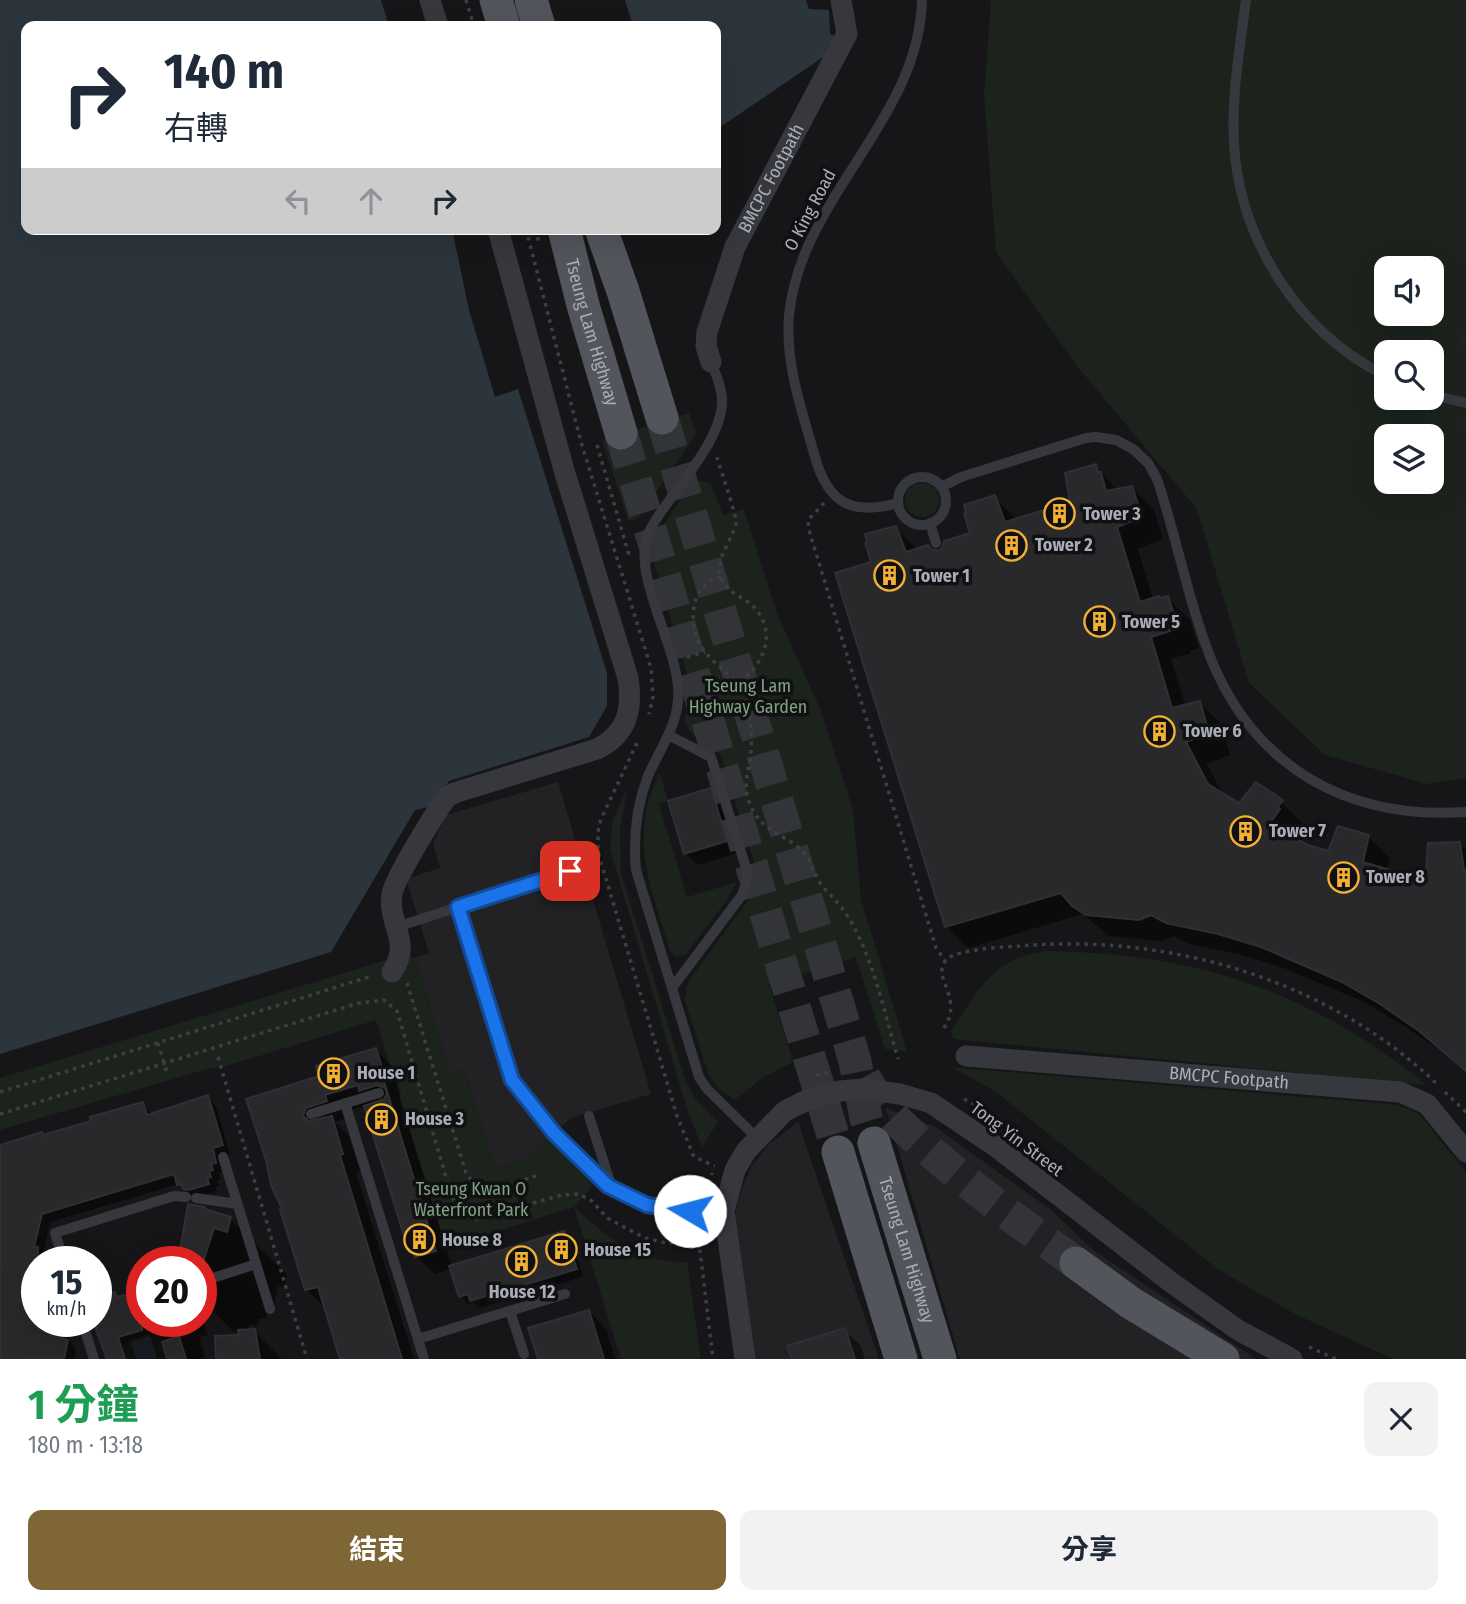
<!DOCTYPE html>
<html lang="zh-TW">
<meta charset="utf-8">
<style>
body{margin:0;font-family:"Fira Sans Condensed","Noto Sans TC",sans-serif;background:#f2f2f3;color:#1f2937;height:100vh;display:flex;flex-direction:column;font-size:26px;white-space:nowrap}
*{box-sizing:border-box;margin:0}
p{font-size:23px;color:#747a83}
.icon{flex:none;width:38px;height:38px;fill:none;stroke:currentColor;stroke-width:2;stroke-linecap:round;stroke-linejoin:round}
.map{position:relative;height:1359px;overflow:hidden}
.details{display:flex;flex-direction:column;background:#fff;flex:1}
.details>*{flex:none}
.banner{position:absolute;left:21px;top:21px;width:700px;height:214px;border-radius:14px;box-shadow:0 7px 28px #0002;background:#fff;color:#1f2937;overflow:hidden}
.controls{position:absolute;left:1374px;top:256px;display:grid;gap:14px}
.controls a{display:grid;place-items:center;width:70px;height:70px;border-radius:14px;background:#fff;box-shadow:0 7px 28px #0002;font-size:35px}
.speed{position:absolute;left:21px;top:1246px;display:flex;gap:14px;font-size:35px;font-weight:700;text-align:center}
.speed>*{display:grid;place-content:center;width:91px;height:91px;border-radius:50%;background:#fff;box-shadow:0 7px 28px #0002;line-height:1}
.speed small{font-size:18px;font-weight:400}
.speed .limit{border:10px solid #d22;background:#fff;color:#111}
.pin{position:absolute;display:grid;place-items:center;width:60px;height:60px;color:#fff;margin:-30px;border-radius:14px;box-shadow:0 4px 10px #0006}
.me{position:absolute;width:77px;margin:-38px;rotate:278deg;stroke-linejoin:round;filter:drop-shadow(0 0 5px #0008)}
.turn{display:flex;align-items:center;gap:24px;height:147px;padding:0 28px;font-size:32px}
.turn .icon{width:91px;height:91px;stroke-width:2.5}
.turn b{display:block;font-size:49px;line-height:60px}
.lanes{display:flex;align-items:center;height:66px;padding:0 28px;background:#0003;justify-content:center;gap:35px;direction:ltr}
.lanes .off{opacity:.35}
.round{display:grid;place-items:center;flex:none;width:74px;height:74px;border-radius:14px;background:#f2f2f3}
.overview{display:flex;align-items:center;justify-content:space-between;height:119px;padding:0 28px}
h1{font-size:42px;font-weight:700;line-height:52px;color:#1e9e55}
.primary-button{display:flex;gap:14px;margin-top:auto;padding:14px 28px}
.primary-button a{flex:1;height:80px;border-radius:14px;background:#7e6636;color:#fff;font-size:28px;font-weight:700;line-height:80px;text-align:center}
.primary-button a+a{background:#f2f2f3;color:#1f2937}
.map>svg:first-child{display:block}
.built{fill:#222225}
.green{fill:#1c231d;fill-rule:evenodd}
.water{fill:#2c353c}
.shadow{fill:#0007}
.building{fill:#29292c;stroke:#303034;stroke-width:2}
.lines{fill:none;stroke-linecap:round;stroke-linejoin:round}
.primary-tunnel{stroke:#333438;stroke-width:33;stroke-dasharray:33 17;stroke-linecap:butt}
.path{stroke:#3d3f44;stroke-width:3.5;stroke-dasharray:3.5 5;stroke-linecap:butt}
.lane{stroke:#37383d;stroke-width:10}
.street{stroke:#37383d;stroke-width:21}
.primary{stroke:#53555c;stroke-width:33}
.route-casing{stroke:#114b97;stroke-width:18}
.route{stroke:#1a73e8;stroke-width:12}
.labels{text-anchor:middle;stroke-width:7;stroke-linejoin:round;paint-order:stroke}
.street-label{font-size:18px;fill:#a8adb8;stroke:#111113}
.poi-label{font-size:18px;font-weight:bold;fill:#a8adb8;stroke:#111113;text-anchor:start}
.park-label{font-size:18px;fill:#7fa381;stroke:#111113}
</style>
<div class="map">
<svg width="1466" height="1359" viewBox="0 0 1466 1359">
<rect width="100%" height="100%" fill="#161618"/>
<g class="built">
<path d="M558 782 651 1094 571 1118 525 1159 495 1168 464 1069 450 1073 415 958 429 953 406 879 440 868 433 844 446 815Z"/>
<path d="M886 1108 934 1126 1051 1210 1093 1250 1256 1359H960Z"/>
<path d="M798 1122 879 1359H749L732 1229 739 1197 751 1167 768 1145Z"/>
</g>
<g class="green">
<path d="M991 0H1466V778L1427 784 1325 755 1249 683 1197 509 1077 366 996 252 984 95ZM1386 268H1432V313H1386ZM1386 352H1432V397H1386ZM1386 436H1432V481H1386Z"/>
<path d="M689 413 696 434 639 517 632 521 628 520 602 440Z"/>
<path d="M696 481H704L711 484 723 515 744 509 776 611 821 711 853 810 861 899 907 1052 885 1049 856 957 769 984 793 1062 762 1078 735 1100 719 1089 708 1073 685 1001 687 985 691 978 752 895 756 883V869L720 753 692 734 687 727 685 719 690 683 654 563C653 532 674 510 690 486Z"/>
<circle cx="922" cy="500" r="17"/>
<path d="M660 774 668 801 659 804 687 897 737 882 727 900 686 954 676 957 670 950C652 891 627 834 660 774Z"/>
<path d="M627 789 620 830 621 873 686 1083 695 1098 718 1122 702 1147 688 1112 610 849 612 822Z"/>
<path d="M1049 951C1200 954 1309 991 1427 1085L953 1039 951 1031C980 989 993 956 1049 951Z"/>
<path d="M403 955 415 958 450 1073 464 1069 495 1168 525 1159 549 1137 593 1185 574 1207C611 1240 635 1262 687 1262L701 1359H621L574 1207 446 1247 376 1020 226 1066 207 1069 0 1130V1078Z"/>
<path d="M952 1067 1397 1105 1419 1114 1466 1172V1359H1393L1295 1314 1219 1270 996 1092Z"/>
<path d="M152 1333 154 1336 160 1335 167 1359H125L121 1347 128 1344 127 1341Z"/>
</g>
<g class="water">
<path d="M0 0H381L389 26H26V229H452L469 310 495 397 518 389 607 673V706L589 737 449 781 432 806 415 810 331 952 0 1054Z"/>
<path d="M625 0H806L809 9 829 10 830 34 836 37 826 55 716 130V26H633Z"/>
<path d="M150 1336 157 1359H136L131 1342Z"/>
</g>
<g class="shadow">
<path d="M1096 466 1118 491 1132 488 1154 510 1163 539 1138 549 1153 599 1168 598 1190 620 1199 648 1190 651 1191 653 1171 659 1186 707 1200 703 1222 725 1230 755 1207 764 1223 795 1240 805 1281 802 1303 824 1296 839 1308 846 1329 853 1368 837 1390 858 1387 871 1396 874 1428 873 1459 844 1466 850V1073L1443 1052 1404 1026 1366 1003 1284 968 1242 955 1189 944 1174 936 1161 941 1109 936 1083 914 968 948 946 926 873 563 895 528 918 550 938 553 972 534 994 497 1016 519 1072 504Z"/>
<path d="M710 790 722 802 738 853 698 865 685 853Z"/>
<path d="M375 1050 393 1067 401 1095 399 1096 452 1267 564 1233 572 1240 583 1277 479 1308 473 1302 468 1304 461 1296 452 1269 435 1274 410 1251 366 1106 342 1113 344 1119 335 1122 349 1136 360 1172 356 1173 414 1359H342L324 1307 306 1289 284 1210 248 1100 321 1077Z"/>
<path d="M207 1097 216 1106 230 1154 221 1157 224 1171 219 1173 221 1179 217 1180 219 1186 215 1187 217 1192 194 1197 179 1184 50 1222 43 1255 46 1262H37V1321H65L64 1324 70 1329 68 1337 76 1350 75 1359H0V1147L44 1137 143 1104 152 1115Z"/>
<path d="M191 1206 230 1219 287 1275 284 1288 278 1286 273 1308 269 1307 265 1319 259 1318 257 1326 250 1324 248 1331H254L282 1359H217L246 1336 234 1332 201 1300V1262Z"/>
<path d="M115 1294 142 1321H201V1318L208 1335 199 1337 205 1356 200 1359H109Z"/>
<path d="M589 1312 606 1329 615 1359H539Z"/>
<path d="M844 1330 861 1346 865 1359H793Z"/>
</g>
<g class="building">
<path d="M1096 464 1098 472H1101L1106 491 1132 486 1142 517 1117 527 1140 602 1159 596 1160 598 1168 596 1178 626 1170 629V631L1151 637 1172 708 1200 701 1209 733 1186 742 1208 784 1239 803 1256 782 1283 800 1278 807 1280 809 1271 822 1308 845 1328 851 1338 826 1369 835 1363 862 1397 872 1426 871 1428 843 1460 842 1464 870H1466V1071L1419 1031 1380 1004 1342 982 1261 947 1218 934 1166 923 1151 915 1139 920 1086 915 1072 906 1061 893 945 927 835 573 871 562 865 543 867 542 865 534 896 526 906 552 928 545 931 549 938 551 942 548 944 541 970 533 964 514 966 513 964 505 995 495 1005 522 1070 502 1065 473Z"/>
<path d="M711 788 727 841 684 854 668 801Z"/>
<path d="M376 1048 385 1077 383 1078 436 1251 415 1257 413 1250 409 1252 364 1106 384 1099 387 1094 385 1088 377 1085 359 1091 358 1085 325 1095 327 1101 306 1108 303 1116 309 1121 332 1116 343 1154 340 1155 402 1359H340L318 1287 305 1290 280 1210 282 1209 271 1185 266 1160 246 1099 319 1076 316 1066Z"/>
<path d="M208 1095 223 1145 213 1148 216 1163 211 1164 213 1170 209 1171 211 1177 207 1178 209 1184 189 1190 183 1189 181 1184 177 1185 174 1174 42 1214 34 1247H38L37 1321H61L59 1330 63 1331 62 1338 68 1340 64 1359H0V1145L42 1132 43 1135 91 1121 90 1117 143 1102 147 1115Z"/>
<path d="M188 1204 205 1207V1209L231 1217 227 1232 214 1228 203 1262H178Z"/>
<path d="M564 1231 577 1269 470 1301 468 1294 459 1297 449 1266Z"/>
<path d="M142 1291V1330L118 1337 125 1359H107L96 1330V1297L115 1292 117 1297Z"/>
<path d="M589 1310 604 1359H538L528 1328Z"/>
<path d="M845 1328 855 1359H792L787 1346Z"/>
<path d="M255 1329 260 1359H216L215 1336 239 1335 238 1330Z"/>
<path d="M179 1336 186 1359H167L162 1342Z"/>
</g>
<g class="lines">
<g class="primary-tunnel">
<path d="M662 418 855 1061 866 1118 874 1143"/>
<path d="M621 433 838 1152"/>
<path d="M864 1077C883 1112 914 1137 944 1163 987 1199 1031 1231 1076 1263"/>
</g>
<g class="path">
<path d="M466 0 474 26"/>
<path d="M526 229 581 442 651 668 653 697 649 714"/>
<path d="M535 229 539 243"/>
<path d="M597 445 629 555"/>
<path d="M717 457C720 469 737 515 736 524 732 540 717 556 720 574 724 593 742 595 754 607 778 633 764 667 736 683"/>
<path d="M824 503 808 520 809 530 936 948 945 961"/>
<path d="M721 577C693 583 687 618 699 642 712 669 740 672 748 710 751 723 752 739 751 752 749 771 742 786 750 804 762 835 791 834 807 857 812 864 814 873 819 881 824 889 831 895 836 901 846 912 853 924 859 937 877 975 886 1018 898 1059"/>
<path d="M687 657 705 652"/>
<path d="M637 743 601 819 598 832V852L677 1116 694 1157 715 1166"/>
<path d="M407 983 466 1173C483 1200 514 1182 539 1175"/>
<path d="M944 1028C965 995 929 978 947 959 958 949 1004 947 1020 946 1169 933 1330 980 1439 1086"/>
<path d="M158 1043 167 1073"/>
<path d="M218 1057 307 1359"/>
<path d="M816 1075 832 1071"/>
<path d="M0 1092 372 976"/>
<path d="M1445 1092 1466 1112"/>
<path d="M964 1099 986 1110 1009 1129"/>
<path d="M0 1114 359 1003 384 1000 397 1011 451 1194C457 1209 460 1216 476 1219L562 1195 579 1194 592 1201 607 1218 645 1238 666 1243 699 1242"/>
<path d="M703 1199 712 1173"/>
<path d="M700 1224 699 1242 713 1359"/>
<path d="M1309 1347 1336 1359"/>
</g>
<g class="lane">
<path d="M1246 0C1240 48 1231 96 1234 144 1240 241 1299 333 1386 376"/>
<path d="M711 362C716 374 721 385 722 398 724 434 686 476 666 505 659 515 651 525 647 537 634 577 675 643 678 687 681 722 661 746 648 776 636 807 633 838 636 870L699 1077 707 1089 757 1138"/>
<path d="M1432 395 1466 403"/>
<circle cx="922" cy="501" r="24"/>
<path d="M941 487 961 477 1086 438 1096 437 1116 440 1133 449 1148 463 1157 479C1177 538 1188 601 1211 659 1256 769 1349 820 1466 812"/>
<path d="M898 503C851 516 828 503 815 457 802 411 785 364 789 316 800 197 919 121 922 0"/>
<path d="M930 523 936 543"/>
<path d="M670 736 711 757 747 871 746 884 742 895 672 988"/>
<path d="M570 871 458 907 512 1080 554 1133 595 1176 622 1194 662 1208 690 1211H724"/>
<path d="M397 927 458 907"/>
<path d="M345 1103 424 1359"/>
<path d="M311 1114 379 1093"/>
<path d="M589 1116 612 1188"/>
<path d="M223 1157 270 1309"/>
<path d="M196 1198 237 1204"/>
<path d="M64 1262 55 1233 174 1196 186 1197"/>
<path d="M216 1277 256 1264"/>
<path d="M510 1311 524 1354"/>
<path d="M82 1321 94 1359"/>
<path d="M418 1339 565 1294"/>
</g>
<g class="street">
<path d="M430 0 438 26"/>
<path id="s1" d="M711 362 706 346 707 332 735 247 847 34 841 0"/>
<path d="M392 972C413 942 387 924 392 894 395 877 435 814 446 798L454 793 597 749C627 734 633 710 628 678L564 470 498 229"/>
<path id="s2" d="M966 1056 1400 1092 1427 1104 1466 1152"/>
<path d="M745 1359 724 1211 735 1170 746 1151 785 1111 807 1100 840 1091 863 1089 900 1094 931 1103 995 1146 1172 1283 1238 1330 1292 1359"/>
</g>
<g class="primary">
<path d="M496 0 504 26"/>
<path d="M531 0 539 26"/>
<path id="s3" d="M564 229 583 305 621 433"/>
<path d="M601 229 623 291 662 418"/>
<path id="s4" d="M874 1143 940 1359"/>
<path d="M838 1152 901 1359"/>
<path d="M1076 1263 1131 1303 1223 1359"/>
</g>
</g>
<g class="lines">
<defs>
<path id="route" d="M570 871 458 907 512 1080 554 1133 608 1186 647 1205 690 1211"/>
</defs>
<use href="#route" class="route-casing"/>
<use href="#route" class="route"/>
</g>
<defs>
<symbol id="building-ring" viewBox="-11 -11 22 22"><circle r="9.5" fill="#111113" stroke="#f2b134" stroke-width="1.5"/><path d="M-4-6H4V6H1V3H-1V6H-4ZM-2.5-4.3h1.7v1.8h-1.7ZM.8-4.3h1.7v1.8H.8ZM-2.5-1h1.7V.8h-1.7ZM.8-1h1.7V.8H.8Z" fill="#f2b134"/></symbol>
</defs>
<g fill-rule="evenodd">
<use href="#building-ring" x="1042" y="496" width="35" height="35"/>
<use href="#building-ring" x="994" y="528" width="35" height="35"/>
<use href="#building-ring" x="872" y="558" width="35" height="35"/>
<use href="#building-ring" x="1082" y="604" width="35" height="35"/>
<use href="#building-ring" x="1142" y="714" width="35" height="35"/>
<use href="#building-ring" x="1228" y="814" width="35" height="35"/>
<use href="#building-ring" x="1326" y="860" width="35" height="35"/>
<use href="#building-ring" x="316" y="1056" width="35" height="35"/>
<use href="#building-ring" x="364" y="1102" width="35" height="35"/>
<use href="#building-ring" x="402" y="1222" width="35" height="35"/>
<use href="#building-ring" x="544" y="1232" width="35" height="35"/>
<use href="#building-ring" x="504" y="1244" width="35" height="35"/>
</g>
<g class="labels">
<g class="street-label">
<text dy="6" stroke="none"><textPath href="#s1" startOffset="198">BMCPC Footpath</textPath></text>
<text transform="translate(810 210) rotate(-62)" y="6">O King Road</text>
<text dy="6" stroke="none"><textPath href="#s3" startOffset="107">Tseung Lam Highway</textPath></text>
<text dy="6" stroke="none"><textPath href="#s2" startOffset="264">BMCPC Footpath</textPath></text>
<text transform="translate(1017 1139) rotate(37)" y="6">Tong Yin Street</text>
<text dy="6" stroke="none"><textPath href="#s4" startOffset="112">Tseung Lam Highway</textPath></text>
</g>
<g class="poi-label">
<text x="1083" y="520">Tower 3</text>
<text x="1035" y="551">Tower 2</text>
<text x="913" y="582">Tower 1</text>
<text x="1122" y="628">Tower 5</text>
<text x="1183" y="737">Tower 6</text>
<text x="1269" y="837">Tower 7</text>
<text x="1366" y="883">Tower 8</text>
<text x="357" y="1079">House 1</text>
<text x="405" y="1125">House 3</text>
<text x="442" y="1246">House 8</text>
<text x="584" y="1256">House 15</text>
<text x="522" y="1298" text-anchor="middle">House 12</text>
</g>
<g class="park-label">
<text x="748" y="692">Tseung Lam<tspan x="748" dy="21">Highway Garden</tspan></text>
<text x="471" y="1195">Tseung Kwan O<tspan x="471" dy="21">Waterfront Park</tspan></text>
</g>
</g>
</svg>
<div class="controls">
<a><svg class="icon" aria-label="sound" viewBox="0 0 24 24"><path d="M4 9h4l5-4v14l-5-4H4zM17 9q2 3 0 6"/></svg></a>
<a><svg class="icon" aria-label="search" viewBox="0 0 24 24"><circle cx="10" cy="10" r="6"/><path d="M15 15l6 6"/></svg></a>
<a><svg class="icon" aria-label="layers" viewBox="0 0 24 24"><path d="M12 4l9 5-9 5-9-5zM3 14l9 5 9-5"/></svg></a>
</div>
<div class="speed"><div>15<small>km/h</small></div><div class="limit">20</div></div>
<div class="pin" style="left:570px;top:871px;background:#d93025"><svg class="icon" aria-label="arrive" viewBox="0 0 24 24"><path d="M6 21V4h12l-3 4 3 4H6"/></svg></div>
<svg class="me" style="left:690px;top:1211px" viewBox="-20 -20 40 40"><circle r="19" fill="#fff"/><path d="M0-13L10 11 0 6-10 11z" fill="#1a73e8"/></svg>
<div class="banner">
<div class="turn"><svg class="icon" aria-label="right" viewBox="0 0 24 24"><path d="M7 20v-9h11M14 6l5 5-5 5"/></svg><div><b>140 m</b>右轉</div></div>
<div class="lanes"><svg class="icon off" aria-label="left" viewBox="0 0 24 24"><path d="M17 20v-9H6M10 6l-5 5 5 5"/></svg><svg class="icon off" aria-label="ahead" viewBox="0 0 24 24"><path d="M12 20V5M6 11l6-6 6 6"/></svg><svg class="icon" aria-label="right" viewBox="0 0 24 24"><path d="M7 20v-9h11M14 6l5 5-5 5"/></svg></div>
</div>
</div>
<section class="details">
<div class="overview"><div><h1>1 分鐘</h1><p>180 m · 13:18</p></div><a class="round"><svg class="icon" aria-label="close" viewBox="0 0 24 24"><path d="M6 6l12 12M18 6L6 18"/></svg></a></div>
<div class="primary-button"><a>結束</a><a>分享</a></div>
</section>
